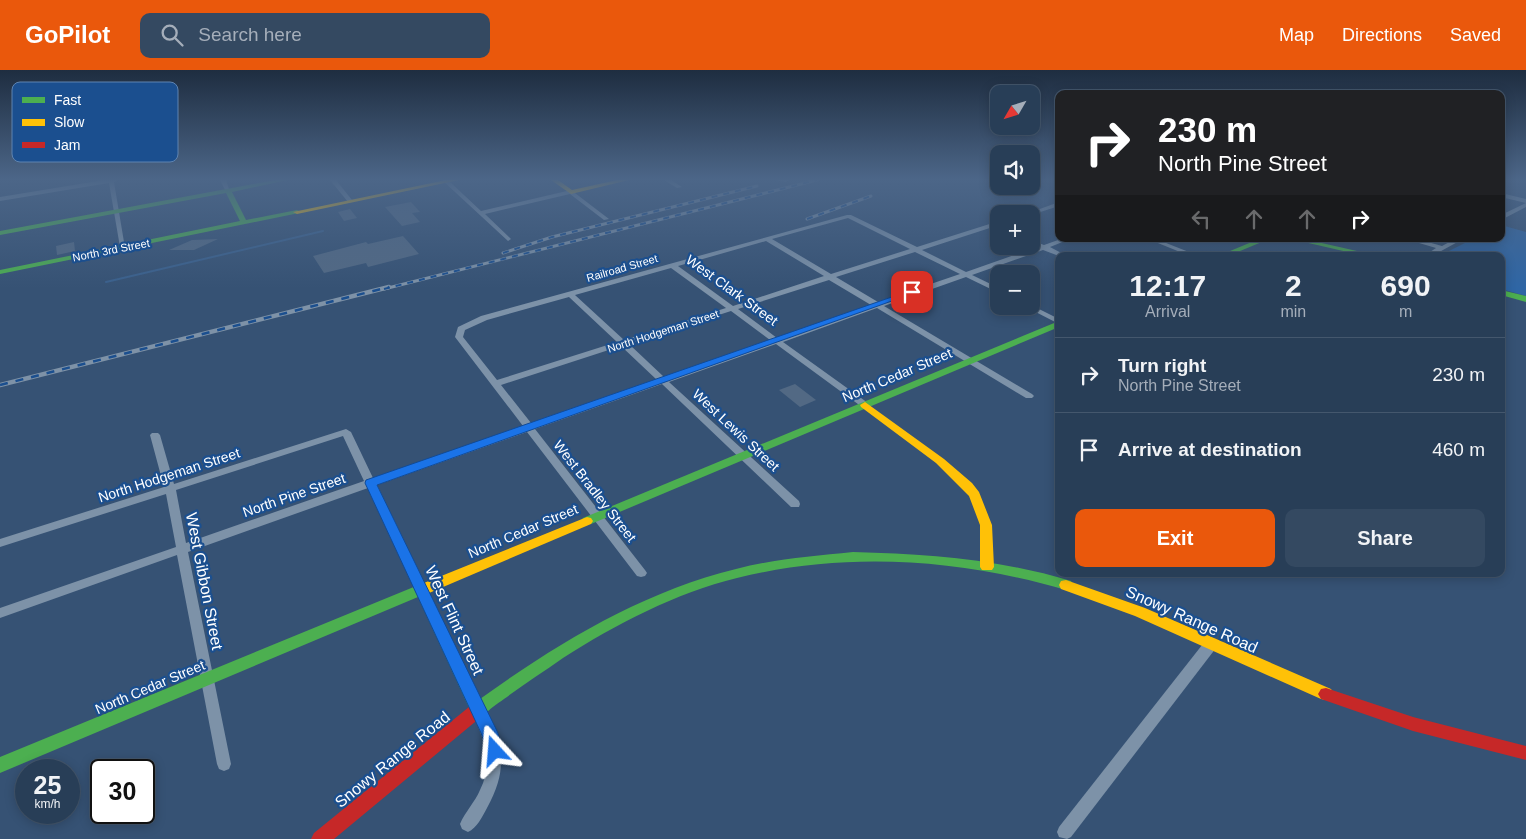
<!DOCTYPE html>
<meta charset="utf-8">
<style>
body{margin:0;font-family:Arial,sans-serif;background:#344961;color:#f1f3f6;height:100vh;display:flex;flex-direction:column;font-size:19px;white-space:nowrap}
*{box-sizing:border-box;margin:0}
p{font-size:16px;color:#a5aeba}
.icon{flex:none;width:28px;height:28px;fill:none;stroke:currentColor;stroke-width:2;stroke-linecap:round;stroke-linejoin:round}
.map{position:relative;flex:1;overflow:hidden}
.side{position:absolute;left:1055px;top:182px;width:450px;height:325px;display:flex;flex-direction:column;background:#283e57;border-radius:10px;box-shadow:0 2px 12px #0003,0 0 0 1px #44576d}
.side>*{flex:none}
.hud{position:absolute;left:1055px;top:20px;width:450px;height:152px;border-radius:10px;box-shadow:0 2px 12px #0003,0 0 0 1px #44576d;background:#202124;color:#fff;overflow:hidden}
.needle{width:32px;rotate:231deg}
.controls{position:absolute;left:990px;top:15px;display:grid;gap:10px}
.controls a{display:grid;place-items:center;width:50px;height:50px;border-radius:10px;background:#283e57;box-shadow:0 2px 12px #0003,0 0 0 1px #44576d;font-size:25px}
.speed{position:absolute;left:15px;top:689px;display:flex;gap:10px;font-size:25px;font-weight:700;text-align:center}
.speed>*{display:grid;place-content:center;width:65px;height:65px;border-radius:50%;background:#283e57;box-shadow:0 2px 12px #0003,0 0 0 1px #44576d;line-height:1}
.speed small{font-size:12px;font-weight:400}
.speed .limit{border:2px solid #111;border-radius:8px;background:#fff;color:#111}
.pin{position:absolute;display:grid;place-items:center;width:42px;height:42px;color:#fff;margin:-21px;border-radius:10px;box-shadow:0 2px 8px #0006}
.me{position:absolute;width:55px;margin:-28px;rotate:341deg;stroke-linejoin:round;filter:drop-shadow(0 0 4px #0008)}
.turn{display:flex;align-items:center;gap:18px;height:105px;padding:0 20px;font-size:22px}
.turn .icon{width:65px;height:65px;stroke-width:2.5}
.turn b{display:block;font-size:35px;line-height:42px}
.lanes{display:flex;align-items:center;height:48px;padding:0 20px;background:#0003;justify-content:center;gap:25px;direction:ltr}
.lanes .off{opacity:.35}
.eta{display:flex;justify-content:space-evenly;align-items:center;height:85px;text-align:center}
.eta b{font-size:30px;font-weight:800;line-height:35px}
.cta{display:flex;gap:10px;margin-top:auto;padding:10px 20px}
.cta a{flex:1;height:58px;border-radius:10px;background:#ea580c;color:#fff;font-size:20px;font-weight:800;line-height:58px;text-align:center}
.cta a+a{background:#344961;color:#f1f3f6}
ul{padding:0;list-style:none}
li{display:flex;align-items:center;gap:15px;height:75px;padding:0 20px;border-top:1px solid #44576d}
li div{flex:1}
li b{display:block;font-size:19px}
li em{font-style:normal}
header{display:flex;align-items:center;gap:30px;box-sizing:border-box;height:70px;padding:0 25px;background:#ea580c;color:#fff}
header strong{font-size:24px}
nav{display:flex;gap:28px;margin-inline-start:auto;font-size:18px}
.search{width:350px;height:45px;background:#344961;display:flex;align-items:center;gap:12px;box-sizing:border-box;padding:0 18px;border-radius:10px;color:#a5aeba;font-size:19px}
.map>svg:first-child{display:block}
.green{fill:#2f66a5}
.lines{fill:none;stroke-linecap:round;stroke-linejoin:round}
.stream{stroke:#3b618d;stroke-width:2}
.building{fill:#526984}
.street{fill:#7d92a8;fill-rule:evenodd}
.fast{fill:#4caf50;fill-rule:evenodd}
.slow{fill:#ffc107;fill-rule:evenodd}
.jam{fill:#c62828;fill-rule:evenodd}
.rail-far1-casing{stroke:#7e92a7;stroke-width:3}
.rail-casing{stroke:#7e92a7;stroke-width:4.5}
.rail-far1{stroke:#1b4f8f;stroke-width:2;stroke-dasharray:6;stroke-linecap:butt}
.rail{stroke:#1b4f8f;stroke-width:2.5;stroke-dasharray:8;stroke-linecap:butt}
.route{fill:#1a73e8;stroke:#114b97}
.labels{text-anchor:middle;stroke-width:4.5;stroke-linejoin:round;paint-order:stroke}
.far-street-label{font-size:11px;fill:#fff;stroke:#1b4f8f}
.street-label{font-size:14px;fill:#fff;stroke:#1b4f8f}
.near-street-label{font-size:16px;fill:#fff;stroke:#1b4f8f}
.key{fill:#1b4f8f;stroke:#5f84b1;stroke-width:1}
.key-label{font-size:14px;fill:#fff}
</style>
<header>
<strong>GoPilot</strong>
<div class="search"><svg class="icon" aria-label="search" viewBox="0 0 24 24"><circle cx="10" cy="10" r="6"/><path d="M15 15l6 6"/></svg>Search here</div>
<nav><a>Map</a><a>Directions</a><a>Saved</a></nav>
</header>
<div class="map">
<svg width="1526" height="769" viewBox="0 0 1526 769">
<rect width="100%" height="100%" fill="#365274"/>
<path class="green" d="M1501 155 1526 162V226L1501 219V186H1439L1473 169H1501Z"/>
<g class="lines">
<path class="stream" d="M106 212 323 161"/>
</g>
<g class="building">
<path d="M411 132 420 142 412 143 420 152 402 156 385 137Z"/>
<path d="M350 139 357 148 344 151 338 142Z"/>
<path d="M403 166 419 184 368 197 366 193 324 203 313 186 366 172 368 174Z"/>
<path d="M218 169 194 180H169L192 170Z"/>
<path d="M74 172 75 181 57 185 56 176Z"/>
<path d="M795 314 816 330 800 337 779 320Z"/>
</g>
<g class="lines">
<g class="street">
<path d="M104 110H117L114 112 125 178 120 177 109 113 0 131V127Z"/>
<path d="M220 110H226L230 122H226Z"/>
<path d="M330 110H336L352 130V132H348Z"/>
<path d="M442 110H448L481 141 571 120 609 149 604 150 570 124 485 144 510 168 511 169 508 171Z"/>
<path d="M664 110H671L682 117 677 118Z"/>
<path d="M776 110H789L786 112Z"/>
<path d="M1501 123 1526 129V133L1501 127Z"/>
<path d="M1059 132V136L1031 145V144H1026Z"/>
<path d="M1526 133V137L1501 150V145Z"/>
<path d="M847 145H851L917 177 999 151V155L922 180 966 202 1037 177 1031 175V170L1044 175 1061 169H1070L1050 177 1067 186H1059L1043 180 972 205 999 218V223L966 207 884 236 1032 324 1034 326 1032 328H1026L877 238 783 272 868 333 870 335 868 337H862L776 274 669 312 799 431 800 434 799 437H791L662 314 535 359 645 500 647 503 645 506 641 507 637 506 527 362 377 415 427 519 425 522 421 523 417 522 415 519 368 418 188 482 231 694 229 699 224 701 219 699 217 694 177 485 0 548V538L176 477 166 424 0 477V469L164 417 150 365 152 363H158L160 365 174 414 346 359 351 362 373 408 523 356 455 267 458 257 481 246ZM848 148 910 179 831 204 772 169ZM766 171 824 206 733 236 678 196ZM915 182 960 204 878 232 836 207ZM671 198 726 238 624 270 575 225ZM829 210 871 235 777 268 738 239ZM569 227 617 272 497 310 463 267 465 260 487 250ZM731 241 770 270 664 307 629 274ZM621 276 657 310 531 353 501 315ZM343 366 364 411 186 473 176 420Z"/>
<path d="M1148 169H1156L1199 186H1190Z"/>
<path d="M1408 169H1417L1442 176 1455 169H1463L1432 186H1424L1436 178 1409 170Z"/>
<path d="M1031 235 1059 249V254L1024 236H1031Z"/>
<path d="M1211 569 1216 570 1217 574 1216 578 1071 767 1067 769 1059 767 1057 762 1059 757 1206 570Z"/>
<path d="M478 635 483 637C503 677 509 697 487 738 482 747 477 758 468 762L462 759 460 754C465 742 475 732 480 720 494 693 483 666 471 641L473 637Z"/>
</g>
<g class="fast">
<path d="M275 110H288L232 122 246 150 297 140 301 142 299 143 0 204V200L240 151 226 123 0 165V161Z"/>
<path d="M1259 169H1269L1228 186H1218Z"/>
<path d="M1291 169H1304L1379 186H1365Z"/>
<path d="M1501 220 1526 226V232L1501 225Z"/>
<path d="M1059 251V257L591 454H583L581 451 583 448Z"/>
<path d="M853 482C928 484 998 489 1071 511L1073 515 1071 519 1066 520C960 489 846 481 737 508 676 523 616 554 563 588 543 602 523 615 504 629 497 634 489 639 484 646L475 649 469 647 467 642 469 638 418 527 0 703V687L421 514 429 515 431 519 429 522 480 629C558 573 642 522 736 499 774 489 813 486 853 482Z"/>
</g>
<g class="slow">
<path d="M446 110H459L297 144 293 142Z"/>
<path d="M551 110H558L572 120 617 110H629L571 124Z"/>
<path d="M865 332 944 389 972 413 979 422 992 455 994 497 992 500H982L980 497V455L969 426 936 393 861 337 860 335Z"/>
<path d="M587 447 591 448 593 451 591 454 429 523 424 524 419 523 417 519 419 515Z"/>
<path d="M1066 510 1145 538 1331 619 1334 624 1331 629 1326 630 1321 629 1135 546 1061 519 1059 515 1061 511Z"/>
</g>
<g class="jam">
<path d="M1326 618 1413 647 1526 676V690L1413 661 1321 629 1318 624 1321 619Z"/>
<path d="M475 635 481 637 483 642 481 647 334 769H311L314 763 469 637Z"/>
</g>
<defs>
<g id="rail-far1">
<path d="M807 149 871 126"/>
<path d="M503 183 552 167 757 116"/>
<path d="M384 219 817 110"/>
</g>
<path id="rail" d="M0 315 389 217"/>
</defs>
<use href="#rail-far1" class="rail-far1-casing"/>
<use href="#rail" class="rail-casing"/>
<use href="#rail-far1" class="rail-far1"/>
<use href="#rail" class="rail"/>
</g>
<linearGradient id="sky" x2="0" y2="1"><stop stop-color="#1e2d40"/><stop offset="0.5" stop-color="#4c6688"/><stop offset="1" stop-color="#4c6688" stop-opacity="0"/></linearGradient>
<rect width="1526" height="218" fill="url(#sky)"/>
<path class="route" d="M909 221 917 222 377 415 498 663 503 681 500 686 495 689 489 686 481 663 365 413 366 410Z"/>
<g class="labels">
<g class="far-street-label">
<text transform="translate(111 180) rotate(-11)" y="4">North 3rd Street</text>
<text transform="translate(622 198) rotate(-16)" y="4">Railroad Street</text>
<text transform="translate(663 261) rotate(-18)" y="4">North Hodgeman Street</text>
</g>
<g class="street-label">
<text transform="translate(732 220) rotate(36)" y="5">West Clark Street</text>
<text transform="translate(897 305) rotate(-23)" y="5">North Cedar Street</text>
<text transform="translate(736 360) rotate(43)" y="5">West Lewis Street</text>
<text transform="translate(169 405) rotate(-18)" y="5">North Hodgeman Street</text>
<text transform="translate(595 421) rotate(52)" y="5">West Bradley Street</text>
<text transform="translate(294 425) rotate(-19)" y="5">North Pine Street</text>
<text transform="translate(523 461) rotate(-23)" y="5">North Cedar Street</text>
<text transform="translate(150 617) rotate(-23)" y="5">North Cedar Street</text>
</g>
<g class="near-street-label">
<text transform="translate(205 511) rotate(79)" y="6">West Gibbon Street</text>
<text transform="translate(1192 549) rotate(24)" y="6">Snowy Range Road</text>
<text transform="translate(455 550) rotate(65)" y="6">West Flint Street</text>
<text transform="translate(392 689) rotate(-39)" y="6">Snowy Range Road</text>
</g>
</g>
<rect x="12" y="12" width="166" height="80" rx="8" class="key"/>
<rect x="22" y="27" width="23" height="6" fill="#4caf50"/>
<rect x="22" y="49" width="23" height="7" fill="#ffc107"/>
<rect x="22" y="72" width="23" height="6" fill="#c62828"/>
<g class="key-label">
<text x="54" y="35">Fast</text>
<text x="54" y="57">Slow</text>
<text x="54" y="80">Jam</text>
</g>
</svg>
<div class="controls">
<a><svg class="needle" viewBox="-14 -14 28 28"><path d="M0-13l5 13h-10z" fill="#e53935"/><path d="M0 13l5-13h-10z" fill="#a5aeba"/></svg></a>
<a><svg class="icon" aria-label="sound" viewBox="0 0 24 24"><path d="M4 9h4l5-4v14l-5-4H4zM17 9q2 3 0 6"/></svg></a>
<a>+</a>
<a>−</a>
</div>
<div class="speed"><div>25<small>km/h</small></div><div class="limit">30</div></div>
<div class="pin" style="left:912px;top:222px;background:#d93025"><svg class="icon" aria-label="arrive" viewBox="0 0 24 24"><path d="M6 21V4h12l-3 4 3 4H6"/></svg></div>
<svg class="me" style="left:495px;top:681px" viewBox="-20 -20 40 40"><path d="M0-17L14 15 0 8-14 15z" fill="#1a73e8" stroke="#fff" stroke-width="4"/></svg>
<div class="hud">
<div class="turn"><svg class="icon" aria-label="right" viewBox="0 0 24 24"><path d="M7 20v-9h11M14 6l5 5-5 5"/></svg><div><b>230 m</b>North Pine Street</div></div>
<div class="lanes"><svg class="icon off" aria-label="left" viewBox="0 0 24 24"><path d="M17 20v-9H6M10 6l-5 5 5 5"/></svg><svg class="icon off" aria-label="ahead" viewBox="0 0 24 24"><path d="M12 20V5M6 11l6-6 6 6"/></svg><svg class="icon off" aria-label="ahead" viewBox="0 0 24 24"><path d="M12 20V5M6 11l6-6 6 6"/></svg><svg class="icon" aria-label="right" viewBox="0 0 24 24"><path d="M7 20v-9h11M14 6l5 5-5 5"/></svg></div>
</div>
<section class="side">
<div class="eta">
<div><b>12:17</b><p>Arrival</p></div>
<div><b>2</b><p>min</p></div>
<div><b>690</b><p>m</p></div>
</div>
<ul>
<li><svg class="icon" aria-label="right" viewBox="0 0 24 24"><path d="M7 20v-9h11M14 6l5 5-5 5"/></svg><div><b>Turn right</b><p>North Pine Street</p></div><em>230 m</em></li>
<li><svg class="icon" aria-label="arrive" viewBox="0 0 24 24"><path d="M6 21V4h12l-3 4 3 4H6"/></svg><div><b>Arrive at destination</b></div><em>460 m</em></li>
</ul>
<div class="cta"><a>Exit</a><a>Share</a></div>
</section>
</div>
